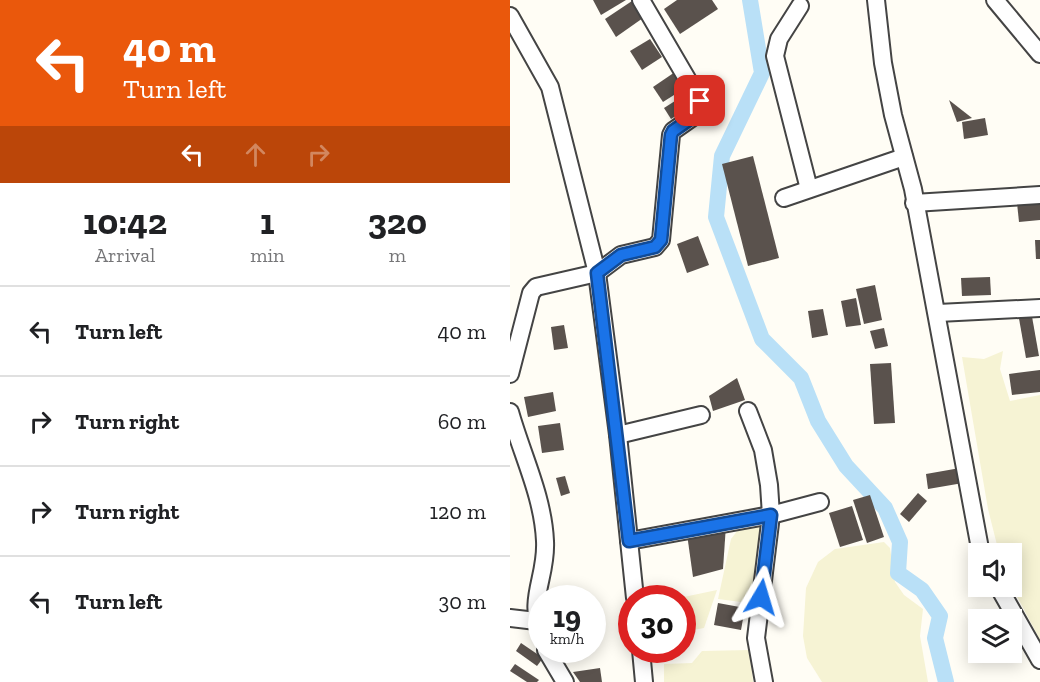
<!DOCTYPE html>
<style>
body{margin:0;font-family:"Zilla Slab",serif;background:#f6f6f6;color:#202124;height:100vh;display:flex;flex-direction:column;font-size:22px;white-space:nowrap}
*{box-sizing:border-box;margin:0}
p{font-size:20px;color:#757577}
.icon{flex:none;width:33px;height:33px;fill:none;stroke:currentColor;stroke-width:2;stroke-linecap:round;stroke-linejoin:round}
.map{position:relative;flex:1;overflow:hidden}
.panel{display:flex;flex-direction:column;background:#fff;width:510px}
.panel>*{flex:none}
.hud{background:#ea580c;color:#fff;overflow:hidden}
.controls{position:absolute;left:458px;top:543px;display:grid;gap:12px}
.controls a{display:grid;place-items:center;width:54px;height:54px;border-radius:0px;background:#fff;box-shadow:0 3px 15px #0003;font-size:30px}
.speed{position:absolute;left:18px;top:585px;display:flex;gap:12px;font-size:30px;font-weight:700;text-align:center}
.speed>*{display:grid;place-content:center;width:78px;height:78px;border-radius:50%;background:#fff;box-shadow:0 3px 15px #0003;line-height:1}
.speed small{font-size:15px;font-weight:400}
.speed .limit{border:9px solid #d22;background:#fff;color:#111}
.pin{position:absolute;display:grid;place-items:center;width:51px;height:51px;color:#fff;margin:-26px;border-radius:12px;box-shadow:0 3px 9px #0006}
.me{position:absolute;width:66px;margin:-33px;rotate:7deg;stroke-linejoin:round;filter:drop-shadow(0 0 4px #0008)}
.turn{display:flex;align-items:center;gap:21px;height:126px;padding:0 24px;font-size:27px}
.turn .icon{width:78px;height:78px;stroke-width:2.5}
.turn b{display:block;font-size:42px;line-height:51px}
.lanes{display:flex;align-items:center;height:57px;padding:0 24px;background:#0003;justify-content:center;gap:30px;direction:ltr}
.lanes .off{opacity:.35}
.eta{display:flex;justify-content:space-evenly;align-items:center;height:102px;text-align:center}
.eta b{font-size:36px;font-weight:700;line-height:42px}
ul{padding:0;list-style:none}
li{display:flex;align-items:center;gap:18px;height:90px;padding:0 24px;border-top:2px solid #e0e0e0}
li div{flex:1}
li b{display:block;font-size:22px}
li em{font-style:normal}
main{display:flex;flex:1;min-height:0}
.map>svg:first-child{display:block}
.farmland{fill:#f6f3d4}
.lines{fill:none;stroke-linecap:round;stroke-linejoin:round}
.canal{stroke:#b9e0f7;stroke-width:16}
.building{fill:#5a524d}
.minor-casing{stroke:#444;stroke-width:20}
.minor{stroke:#fff;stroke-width:16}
.route-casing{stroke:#114b97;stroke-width:15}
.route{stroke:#1a73e8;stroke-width:10}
</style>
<main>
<section class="panel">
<div class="hud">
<div class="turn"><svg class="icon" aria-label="left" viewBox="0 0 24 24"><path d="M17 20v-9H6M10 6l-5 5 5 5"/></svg><div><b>40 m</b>Turn left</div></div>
<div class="lanes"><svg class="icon" aria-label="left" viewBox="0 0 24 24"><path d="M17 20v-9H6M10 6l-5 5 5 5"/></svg><svg class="icon off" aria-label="ahead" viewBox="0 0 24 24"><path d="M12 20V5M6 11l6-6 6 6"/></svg><svg class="icon off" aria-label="right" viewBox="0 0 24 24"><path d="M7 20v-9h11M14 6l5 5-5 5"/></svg></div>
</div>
<div class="eta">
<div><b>10:42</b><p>Arrival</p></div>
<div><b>1</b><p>min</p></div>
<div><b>320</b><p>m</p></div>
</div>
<ul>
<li><svg class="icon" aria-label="left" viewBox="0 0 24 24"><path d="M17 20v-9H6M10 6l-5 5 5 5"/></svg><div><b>Turn left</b></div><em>40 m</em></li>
<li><svg class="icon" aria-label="right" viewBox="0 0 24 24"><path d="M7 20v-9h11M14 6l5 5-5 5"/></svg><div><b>Turn right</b></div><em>60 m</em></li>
<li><svg class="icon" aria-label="right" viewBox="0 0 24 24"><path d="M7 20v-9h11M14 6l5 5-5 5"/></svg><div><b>Turn right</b></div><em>120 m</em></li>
<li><svg class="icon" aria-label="left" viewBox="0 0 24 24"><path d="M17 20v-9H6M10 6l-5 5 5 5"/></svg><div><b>Turn left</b></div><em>30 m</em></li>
</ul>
</section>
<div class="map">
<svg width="530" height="682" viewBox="0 0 530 682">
<rect width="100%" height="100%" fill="#fffdf5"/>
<g class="farmland">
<path d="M493 351 490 369 500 401 530 395V640L501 585V554L489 553 478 509 452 357 474 359Z"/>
<path d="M255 522 246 604 208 599 221 539 231 526Z"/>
<path d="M374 542 380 548 385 582 394 595 413 609 410 636 418 682H312L297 658 293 636 296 588 308 562 325 549Z"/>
<path d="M207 590 194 628 173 632 172 598H169Z"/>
<path d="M240 650 243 682H154V664L182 663 192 651Z"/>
</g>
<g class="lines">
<path class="canal" d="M240 0 252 73 212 156 206 217 252 339 291 378 308 421 336 466 375 508 390 542 388 573 412 590 430 616 425 638 436 682"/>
</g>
<g class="building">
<path d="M83 0H116L91 15Z"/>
<path d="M167 0H202L208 9 170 34 154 9Z"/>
<path d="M122 1 133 18 106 37 95 19Z"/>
<path d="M140 39 152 57 132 70 120 51Z"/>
<path d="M165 72 175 88 153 102 143 87Z"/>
<path d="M179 92 186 103 161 119 154 108Z"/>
<path d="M439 100 462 118 447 122Z"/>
<path d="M475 118 478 135 454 139 452 122Z"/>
<path d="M243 156 269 258 238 266 212 164Z"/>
<path d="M530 201V220L509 222 507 203Z"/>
<path d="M188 236 199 265 177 273 167 244Z"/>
<path d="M525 240H530V259H526Z"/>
<path d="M480 277 481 295 452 296 451 278Z"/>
<path d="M365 285 372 320 354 324 346 289Z"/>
<path d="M346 298 351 325 336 327 331 301Z"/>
<path d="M313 309 318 335 302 338 298 311Z"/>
<path d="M521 311 529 356 516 358 508 313Z"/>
<path d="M54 325 58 348 44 350 41 327Z"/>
<path d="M374 328 378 346 365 349 360 331Z"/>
<path d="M381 363 385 423 364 424 360 364Z"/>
<path d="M530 370V392L502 395 499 374Z"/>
<path d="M227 378 235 400 203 411 199 396Z"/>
<path d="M43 392 46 411 18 417 14 397Z"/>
<path d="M50 423 54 450 32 453 28 426Z"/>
<path d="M450 468 453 483 418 489 416 474Z"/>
<path d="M55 476 60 493 51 496 46 478Z"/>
<path d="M408 493 417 501 399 522 390 514Z"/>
<path d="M360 495 374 537 357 543 343 500Z"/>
<path d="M342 506 353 540 330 547 319 513Z"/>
<path d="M216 525 213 569 183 577 177 534Z"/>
<path d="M208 603 235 608 231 630 204 625Z"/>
<path d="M11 643 33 658 27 666 6 651Z"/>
<path d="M5 664 29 680 27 682H17L0 671Z"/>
<path d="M90 668 92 682H70L63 672Z"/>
</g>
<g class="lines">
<defs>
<g id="minor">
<path d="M366 0 373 63 383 115 403 189 471 554"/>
<path d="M485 0 530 54"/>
<path d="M290 6 269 39 265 56 299 189"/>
<path d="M0 16 40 87 87 273 108 435 125 598"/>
<path d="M274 198 394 157"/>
<path d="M404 203 530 195"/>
<path d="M428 313 530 308"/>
<path d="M0 374 21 293 26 287 87 273 111 255 145 247 151 240 161 135 163 131 190 112V101L131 0"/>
<path d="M238 411 253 450 259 485 261 515 246 638 254 682"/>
<path d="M0 412C12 455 33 496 35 541 37 578 17 597 32 636"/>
<path d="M108 435 191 415"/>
<path d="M119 541 261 515 310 502"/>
<path d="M488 586 530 660"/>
<path d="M0 618 26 621"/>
<path d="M36 650 55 682"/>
<path d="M131 650 134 682"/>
</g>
</defs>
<use href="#minor" class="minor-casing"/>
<use href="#minor" class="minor"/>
</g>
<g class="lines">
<defs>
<path id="route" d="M190 101V112L163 131 161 135 151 240 145 247 111 255 87 273 119 541 261 515 251 597"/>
</defs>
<use href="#route" class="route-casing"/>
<use href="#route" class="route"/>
</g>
</svg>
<div class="controls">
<a><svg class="icon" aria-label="sound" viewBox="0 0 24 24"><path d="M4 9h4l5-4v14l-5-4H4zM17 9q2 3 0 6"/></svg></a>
<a><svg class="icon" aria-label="layers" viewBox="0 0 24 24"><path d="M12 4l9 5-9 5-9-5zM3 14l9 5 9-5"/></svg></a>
</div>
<div class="speed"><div>19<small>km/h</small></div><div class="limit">30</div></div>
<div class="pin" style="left:190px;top:101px;background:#d93025"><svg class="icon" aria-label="arrive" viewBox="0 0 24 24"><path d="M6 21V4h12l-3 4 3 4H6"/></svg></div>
<svg class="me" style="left:251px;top:597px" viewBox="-20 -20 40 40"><path d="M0-17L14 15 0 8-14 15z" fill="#1a73e8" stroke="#fff" stroke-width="4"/></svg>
</div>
</main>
